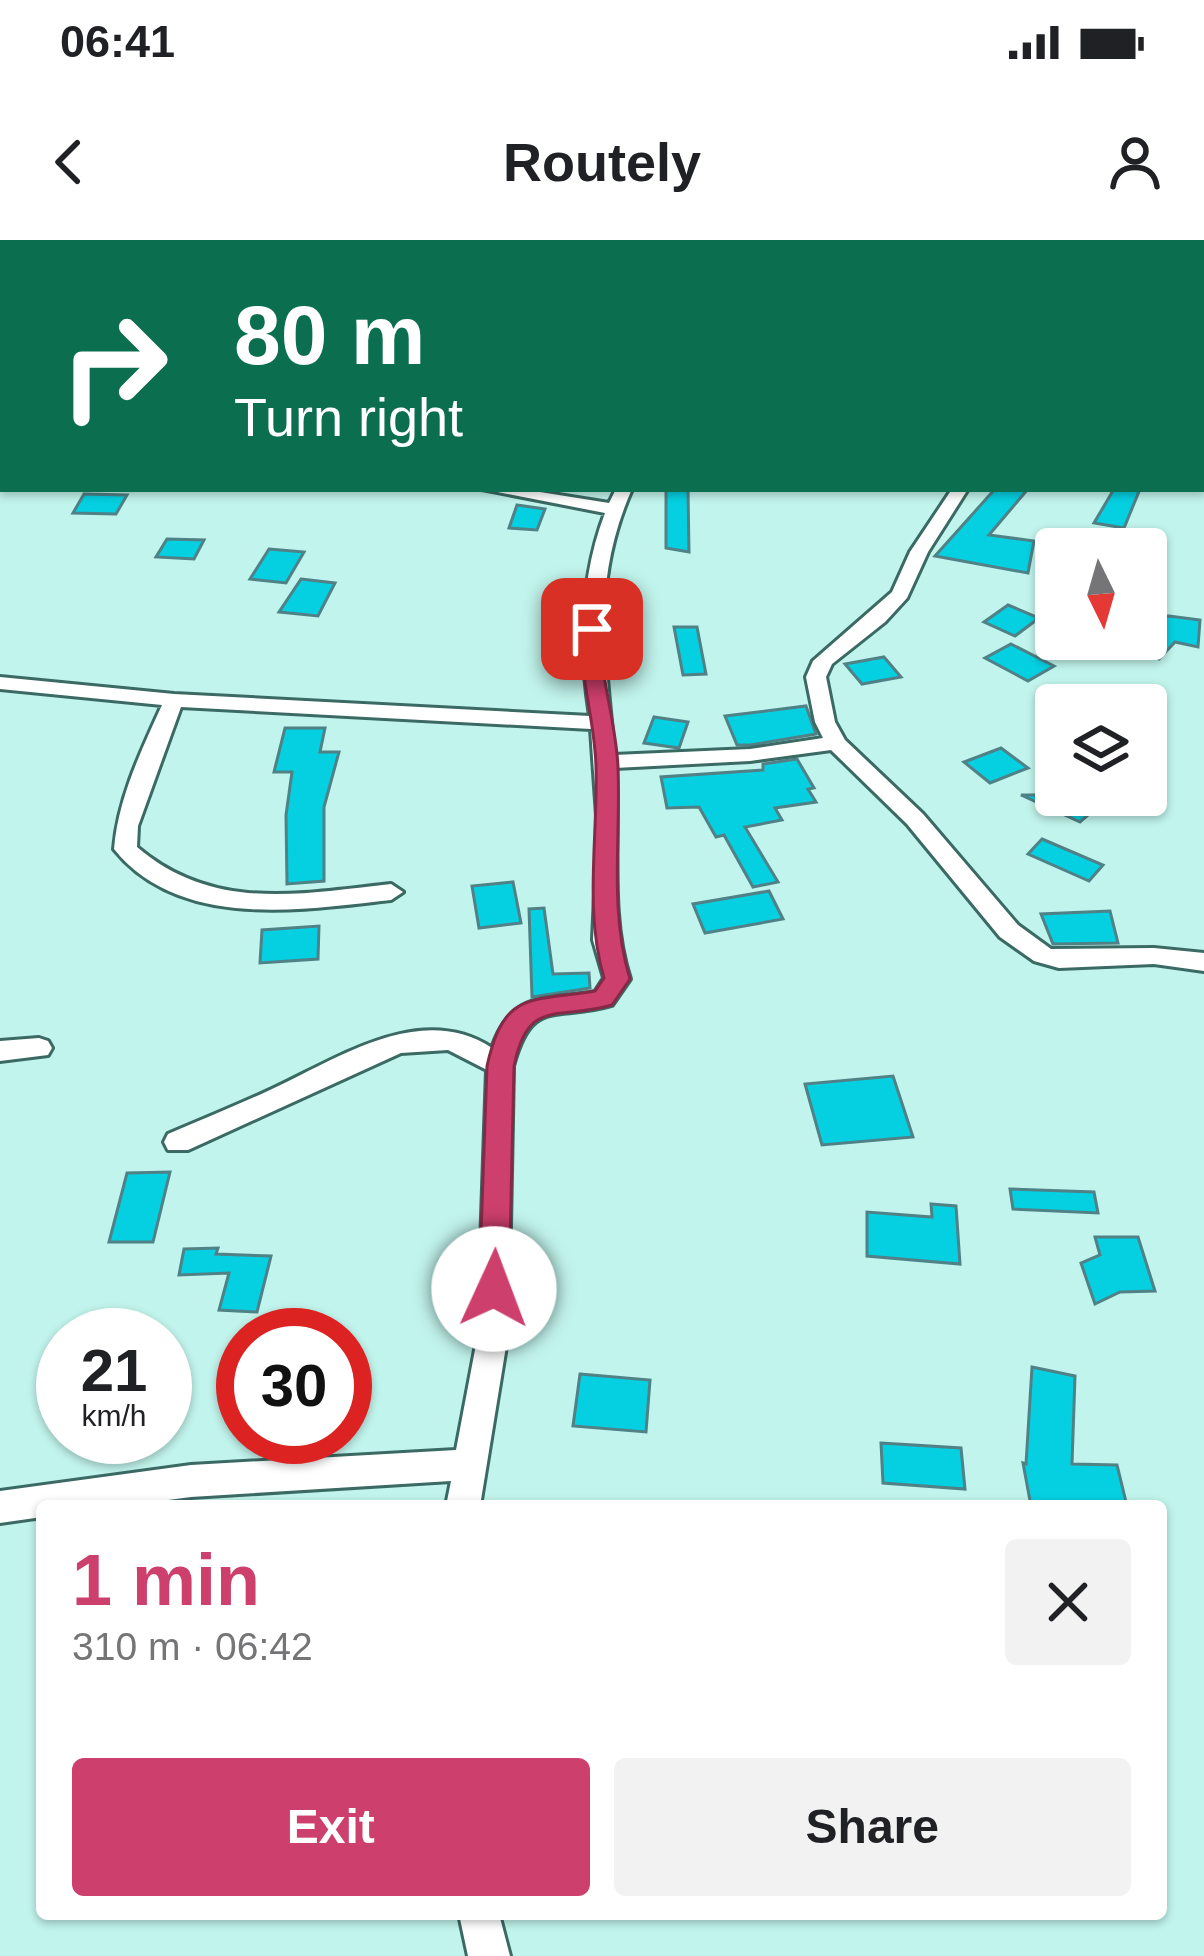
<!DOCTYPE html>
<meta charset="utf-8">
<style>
body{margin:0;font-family:Arial,sans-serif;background:#f2f2f2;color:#202124;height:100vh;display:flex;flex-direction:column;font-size:45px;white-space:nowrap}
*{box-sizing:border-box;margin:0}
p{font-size:39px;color:#757577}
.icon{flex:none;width:66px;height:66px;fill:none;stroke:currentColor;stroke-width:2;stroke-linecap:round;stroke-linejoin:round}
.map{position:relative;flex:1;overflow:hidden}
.side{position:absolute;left:36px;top:1260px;width:1131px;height:420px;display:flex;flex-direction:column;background:#fff;border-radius:12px;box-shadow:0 3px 9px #0004}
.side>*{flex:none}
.banner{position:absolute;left:0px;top:0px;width:1206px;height:252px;box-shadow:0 3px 9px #0004;background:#0b6e4f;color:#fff;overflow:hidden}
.needle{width:78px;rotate:175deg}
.controls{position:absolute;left:1035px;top:288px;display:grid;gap:24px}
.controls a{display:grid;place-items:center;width:132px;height:132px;border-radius:12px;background:#fff;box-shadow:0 3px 9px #0004;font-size:60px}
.speed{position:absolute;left:36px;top:1068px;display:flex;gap:24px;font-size:60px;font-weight:700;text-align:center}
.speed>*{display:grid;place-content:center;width:156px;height:156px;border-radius:50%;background:#fff;box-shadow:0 3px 9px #0004;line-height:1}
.speed small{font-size:30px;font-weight:400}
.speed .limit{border:18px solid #d22;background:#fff;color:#111}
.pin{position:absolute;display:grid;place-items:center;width:102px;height:102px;color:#fff;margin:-51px;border-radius:24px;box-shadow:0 6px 18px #0006}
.me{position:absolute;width:132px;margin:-66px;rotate:2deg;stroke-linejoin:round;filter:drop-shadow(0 0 9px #0008)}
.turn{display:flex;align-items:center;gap:42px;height:252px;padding:0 36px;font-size:54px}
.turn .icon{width:156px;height:156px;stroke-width:2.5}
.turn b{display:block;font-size:84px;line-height:102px}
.round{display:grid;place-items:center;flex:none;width:126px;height:126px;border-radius:12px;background:#f2f2f2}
.headline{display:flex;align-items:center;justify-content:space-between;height:204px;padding:0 36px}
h1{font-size:72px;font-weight:700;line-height:90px;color:#cd3f6d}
.primary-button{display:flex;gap:24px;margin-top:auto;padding:24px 36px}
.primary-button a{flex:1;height:138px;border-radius:12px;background:#cd3f6d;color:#fff;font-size:48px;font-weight:700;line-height:138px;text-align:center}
.primary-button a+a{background:#f2f2f2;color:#202124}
.status{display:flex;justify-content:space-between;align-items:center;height:84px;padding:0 60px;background:#fff;direction:ltr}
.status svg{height:33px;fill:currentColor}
header{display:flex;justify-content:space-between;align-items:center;height:156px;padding:0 36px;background:#fff;font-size:54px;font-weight:700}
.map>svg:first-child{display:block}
.building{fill:#05d0e1;stroke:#508186;stroke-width:3}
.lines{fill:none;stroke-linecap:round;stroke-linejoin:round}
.minor-casing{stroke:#3b6a64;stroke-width:6}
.major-casing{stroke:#fff;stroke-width:42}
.minor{fill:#fff;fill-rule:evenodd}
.major{stroke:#d6ab74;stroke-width:36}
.route{fill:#cd3f6d;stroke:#852947;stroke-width:3}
</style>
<div class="status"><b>06:41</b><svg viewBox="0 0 49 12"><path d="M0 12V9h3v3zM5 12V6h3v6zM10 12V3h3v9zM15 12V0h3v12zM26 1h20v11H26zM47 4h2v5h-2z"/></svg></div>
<header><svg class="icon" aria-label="back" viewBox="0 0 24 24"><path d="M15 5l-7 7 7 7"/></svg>Routely<svg class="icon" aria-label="person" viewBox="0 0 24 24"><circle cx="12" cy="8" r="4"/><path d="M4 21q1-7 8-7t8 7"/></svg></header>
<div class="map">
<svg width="1204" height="1716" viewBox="0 0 1204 1716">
<rect width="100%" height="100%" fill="#c1f4ec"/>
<g class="building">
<path d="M666 249H688L689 312 666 308Z"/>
<path d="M995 249H1028L989 295 1034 301 1028 333 935 316Z"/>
<path d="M1114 249H1140L1124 288 1094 283Z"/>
<path d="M84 254 127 255 116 274 73 273Z"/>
<path d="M517 265 545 269 537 290 509 288Z"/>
<path d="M167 299 204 300 194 319 156 317Z"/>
<path d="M269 309 304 312 286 343 250 339Z"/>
<path d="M301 339 335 343 318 376 279 372Z"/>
<path d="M1008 365 1039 378 1015 396 984 382Z"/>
<path d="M1169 376 1200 380 1198 407 1175 402 1159 419 1146 414V382L1158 384 1159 377Z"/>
<path d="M674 387H697L706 434 683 435Z"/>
<path d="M1011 404 1054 426 1028 441 985 418Z"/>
<path d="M884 417 901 437 862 444 845 424Z"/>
<path d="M806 466 816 494 750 505H737L725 476Z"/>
<path d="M654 477 688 482 679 508 644 503Z"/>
<path d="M285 488H325L320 512H339L324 567V641L287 644 286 575 292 532H274Z"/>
<path d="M1001 508 1028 528 990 543 964 522Z"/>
<path d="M797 519 814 548 808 549 816 562 775 568 782 580 745 587 778 642 753 647 724 595 716 597 699 567 667 568 661 537 763 530V524Z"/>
<path d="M1021 555H1095L1086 563 1096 568 1080 582Z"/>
<path d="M1042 599 1103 625 1089 641 1028 614Z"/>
<path d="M513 642 521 683 479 688 472 646Z"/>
<path d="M769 651 783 679 705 693 693 664Z"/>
<path d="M544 668 553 734 589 733 590 748 532 757 529 669Z"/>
<path d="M1110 671 1118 703 1053 704 1041 674Z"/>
<path d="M319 686 318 719 260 723 262 690Z"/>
<path d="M893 836 913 897 822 905 805 844Z"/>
<path d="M170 932 153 1002H109L127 933Z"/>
<path d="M1010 949 1094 952 1098 973 1013 969Z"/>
<path d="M931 964 956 966 960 1024 867 1016V972L932 977Z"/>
<path d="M1095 997H1138L1155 1051 1120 1052 1095 1064 1081 1023 1100 1015Z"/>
<path d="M218 1008 216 1014 271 1016 257 1072 219 1070 229 1033 179 1035 184 1009Z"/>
<path d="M1032 1127 1075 1136 1072 1224 1117 1225 1127 1266H1031L1023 1223 1026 1224Z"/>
<path d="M580 1134 650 1140 646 1192 573 1186Z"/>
<path d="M881 1203 961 1208 965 1249 883 1243Z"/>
</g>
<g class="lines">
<defs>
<g id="minor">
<path d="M905 0H921L923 3H907Z"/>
<rect x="0" y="66" width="3" height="8"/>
<path d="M1204 70V80H1203V70Z"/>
<path d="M0 210 3 211V221L0 220Z"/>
<path d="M482 249H521L609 263 616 249H632C590 344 606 416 614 515L750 509 823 498 815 482 806 437 813 421 892 352 910 312 952 249H968L928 312 907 358 885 382 832 424 826 437 835 482 845 500 923 574 1018 685 1051 709 1154 708 1204 713V731L1154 724 1059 728 1034 721 1000 697 907 584 831 510 750 521 615 528C621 598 608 672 630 739L612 765C555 782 532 756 513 826L508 1094 480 1266H446L451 1241 191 1257 123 1266H42V1277L0 1283V1251L191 1225 456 1210 478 1094 487 830 448 810 401 813 188 910H168L164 902 168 894C203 879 238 865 272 849 337 819 421 761 492 808 512 750 545 761 595 752L604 738 593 700 598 590 591 489 181 467 138 586 137 607C213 672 299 654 391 644L403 652 391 660C301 670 179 690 114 609 118 559 141 511 162 465L0 449V437L174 454 590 476C579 407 580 339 605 273Z"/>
<path d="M39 798 48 801 52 808 48 815 0 821V801Z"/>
<path d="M459 1674H499L510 1716H468Z"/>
</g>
<path id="major" d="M18 3 21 0"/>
</defs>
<use href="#minor" class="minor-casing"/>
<use href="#major" class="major-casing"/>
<use href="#minor" class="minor"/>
<use href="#major" class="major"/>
</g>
<path class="route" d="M592 383 601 389C599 437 616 480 618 527 621 598 609 671 630 739L612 765C557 781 528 757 514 826L509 1049 505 1058 494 1062 483 1058 479 1049 487 826C504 751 528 762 595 751L604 738C584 670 598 598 596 527 595 480 579 437 582 389Z"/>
</svg>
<div class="controls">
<a><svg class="needle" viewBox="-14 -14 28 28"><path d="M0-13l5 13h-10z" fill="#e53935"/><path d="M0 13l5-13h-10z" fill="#757577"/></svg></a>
<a><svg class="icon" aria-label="layers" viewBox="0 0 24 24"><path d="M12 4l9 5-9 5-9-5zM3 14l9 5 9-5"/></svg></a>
</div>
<div class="speed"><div>21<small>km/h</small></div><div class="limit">30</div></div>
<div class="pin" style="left:592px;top:389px;background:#d93025"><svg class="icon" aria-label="arrive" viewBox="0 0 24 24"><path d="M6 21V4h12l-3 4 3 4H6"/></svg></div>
<svg class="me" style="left:494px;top:1049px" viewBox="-20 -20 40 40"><circle r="19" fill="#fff"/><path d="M0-13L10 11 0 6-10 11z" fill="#cd3f6d"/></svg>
<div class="banner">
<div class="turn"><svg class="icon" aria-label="right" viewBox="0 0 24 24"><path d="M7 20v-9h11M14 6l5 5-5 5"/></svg><div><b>80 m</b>Turn right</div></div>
</div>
<section class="side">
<div class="headline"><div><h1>1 min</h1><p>310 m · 06:42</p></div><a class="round"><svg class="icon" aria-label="close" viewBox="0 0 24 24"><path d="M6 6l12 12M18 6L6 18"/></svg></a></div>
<div class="primary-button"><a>Exit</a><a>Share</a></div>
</section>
</div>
